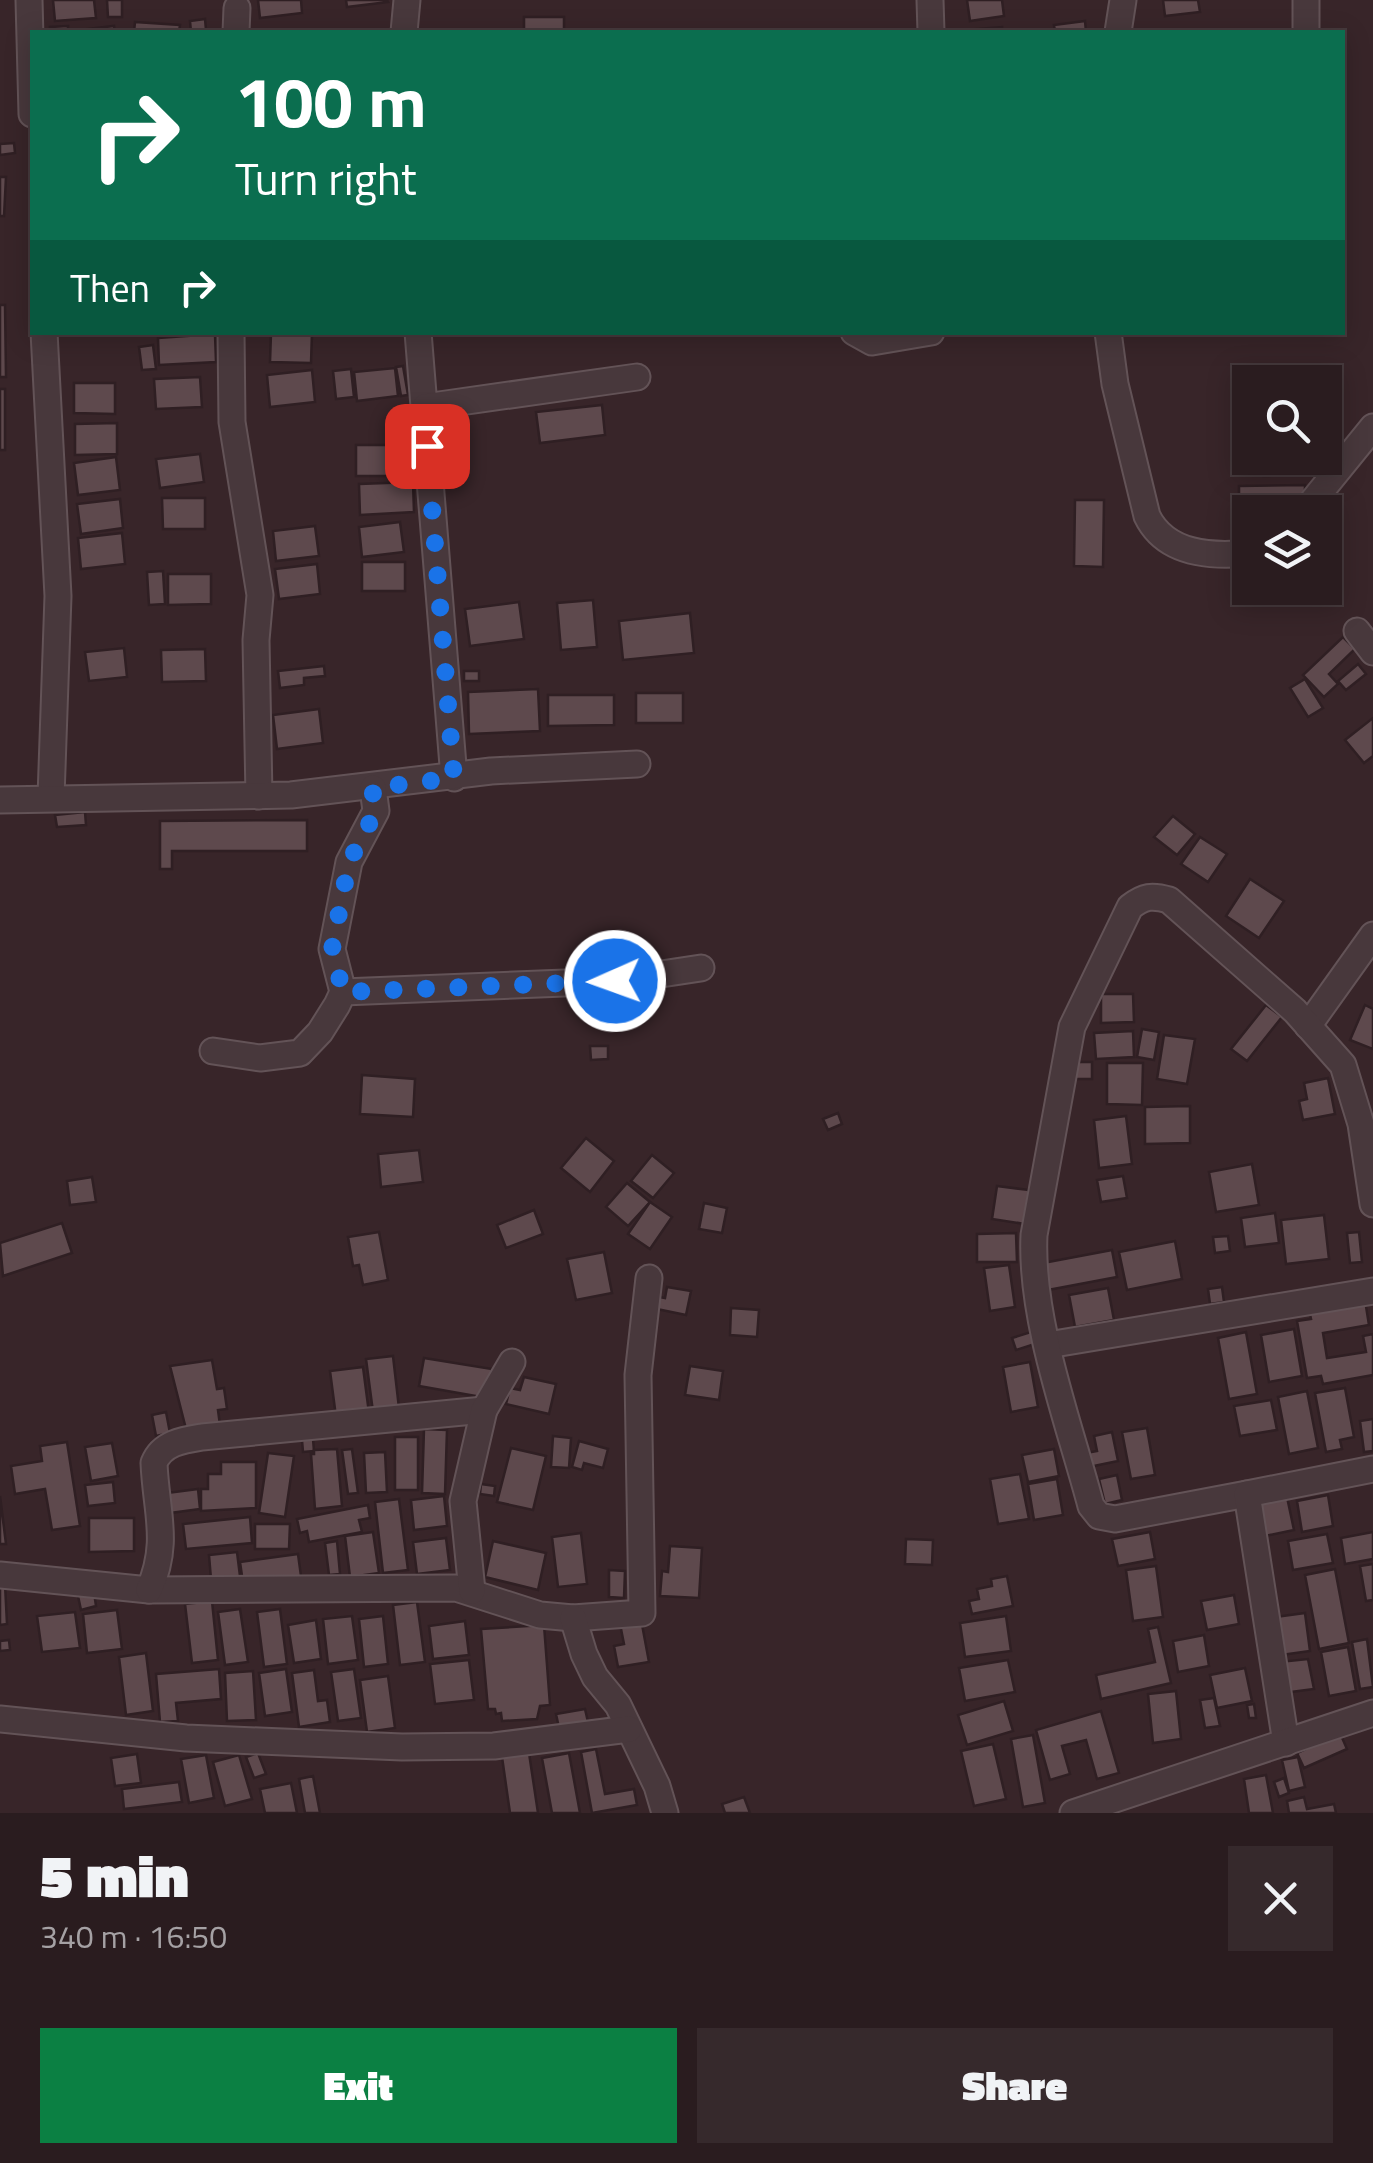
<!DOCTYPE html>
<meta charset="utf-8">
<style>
body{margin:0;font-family:"Titillium Web",sans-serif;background:#36292c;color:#f1f3f6;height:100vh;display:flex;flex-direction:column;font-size:38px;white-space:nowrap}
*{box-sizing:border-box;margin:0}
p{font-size:32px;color:#a5a1a4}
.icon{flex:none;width:55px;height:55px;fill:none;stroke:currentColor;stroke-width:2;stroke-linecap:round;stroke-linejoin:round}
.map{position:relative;height:1813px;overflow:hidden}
.drawer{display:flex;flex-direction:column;background:#2a1c1f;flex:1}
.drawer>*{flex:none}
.top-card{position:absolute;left:30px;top:30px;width:1315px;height:305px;border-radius:0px;box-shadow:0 5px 25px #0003,0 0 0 2px #463a3d;background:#0b6e4f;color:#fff;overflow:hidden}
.buttons{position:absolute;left:1232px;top:365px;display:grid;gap:20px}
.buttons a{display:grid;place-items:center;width:110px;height:110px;border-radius:0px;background:#2a1c1f;box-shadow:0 5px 25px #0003,0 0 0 2px #463a3d;font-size:50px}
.pin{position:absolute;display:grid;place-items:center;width:85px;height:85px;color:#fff;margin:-42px;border-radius:20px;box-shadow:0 5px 15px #0006}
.me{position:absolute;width:110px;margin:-55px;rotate:268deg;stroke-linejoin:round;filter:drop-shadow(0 0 8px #0008)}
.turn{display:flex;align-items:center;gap:35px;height:210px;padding:0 40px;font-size:45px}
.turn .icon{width:130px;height:130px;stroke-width:2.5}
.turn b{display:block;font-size:70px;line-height:85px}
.then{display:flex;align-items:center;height:95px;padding:0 40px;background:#0003;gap:20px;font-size:38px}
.round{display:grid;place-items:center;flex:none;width:105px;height:105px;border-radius:0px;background:#36292c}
.headline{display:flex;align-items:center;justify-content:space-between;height:170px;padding:0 40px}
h1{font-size:60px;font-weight:800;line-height:75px}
.action{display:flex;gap:20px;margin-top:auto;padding:20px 40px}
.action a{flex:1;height:115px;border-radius:0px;background:#0b8043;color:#fff;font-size:40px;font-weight:800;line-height:115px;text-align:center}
.action a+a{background:#36292c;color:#f1f3f6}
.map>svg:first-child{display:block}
.building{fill:#5e494d;stroke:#2f1f23;stroke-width:2.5}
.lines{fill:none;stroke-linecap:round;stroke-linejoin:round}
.minor-casing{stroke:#635357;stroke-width:29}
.minor{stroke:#48383c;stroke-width:25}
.route{stroke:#1a73e8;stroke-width:18;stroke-dasharray:0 32.4}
</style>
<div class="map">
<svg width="1373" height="1813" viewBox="0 0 1373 1813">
<rect width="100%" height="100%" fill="#382529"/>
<g class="building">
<path d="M53 0H94L96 18 55 21Z"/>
<path d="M107 0H122V17H108Z"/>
<path d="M258 0H301L302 13 260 18Z"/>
<path d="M346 0H387L388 2 347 7Z"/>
<path d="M967 0H1002L1004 16 970 21Z"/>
<path d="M1163 0H1198L1200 12 1165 16Z"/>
<rect x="524" y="17" width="40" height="15"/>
<path d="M205 19 206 30 191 32 190 21Z"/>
<path d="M1085 21 1086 32H1055L1054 25Z"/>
<path d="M135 22 180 25 179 32H134Z"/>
<path d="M68 26V32H50V27Z"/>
<path d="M114 26 115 32H70V31Z"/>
<path d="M1002 27V32H966V30Z"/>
<path d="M14 143 15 153 0 155V144Z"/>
<path d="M0 177H6L4 216H0Z"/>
<path d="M0 305H5L6 377H0Z"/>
<path d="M271 333H312L311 363 270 362Z"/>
<path d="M215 334 216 362 159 365 158 338Z"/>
<path d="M153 345 156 369 142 370 139 347Z"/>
<path d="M403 366 408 395 401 396 396 367Z"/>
<path d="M395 368 398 396 357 401 354 372Z"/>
<path d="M351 369 354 397 336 399 333 371Z"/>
<path d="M312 370 315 402 270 407 267 375Z"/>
<path d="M200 377 202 407 156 409 154 379Z"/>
<path d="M74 383H115V414L74 413Z"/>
<rect x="0" y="389" width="5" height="61"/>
<path d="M602 405 605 435 540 443 536 412Z"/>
<path d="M117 423V454L75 455V424Z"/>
<rect x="356" y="445" width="45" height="31"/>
<path d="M403 449 416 450 415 463 401 462Z"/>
<path d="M200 454 204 482 160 488 156 459Z"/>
<path d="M116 457 120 490 78 495 74 463Z"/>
<path d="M1264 458H1297V475L1264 476Z"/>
<path d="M413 482 414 512 360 515 359 484Z"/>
<path d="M1305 485V500H1289V512L1239 516V486Z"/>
<path d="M162 498H205V529H163Z"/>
<path d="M120 499 123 528 81 534 77 504Z"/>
<path d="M1075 500H1104L1103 567 1074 566Z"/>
<path d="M400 522 404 552 362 557 359 527Z"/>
<path d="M315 526 319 556 276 561 273 531Z"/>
<path d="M122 533 125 564 81 569 78 538Z"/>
<rect x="362" y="562" width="43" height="29"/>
<path d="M317 564 320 594 279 599 275 569Z"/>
<path d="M163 571 165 604 149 605 147 572Z"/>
<path d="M168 574H211V604L168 605Z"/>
<path d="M593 600 597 647 561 650 557 603Z"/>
<path d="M519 602 524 639 470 646 465 609Z"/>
<path d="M690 613 694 653 623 660 619 621Z"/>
<path d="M1343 637 1355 649 1329 674 1338 684 1324 697 1303 675Z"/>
<path d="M124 648 127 677 89 681 85 652Z"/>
<path d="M205 649 206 681 162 682 161 650Z"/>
<path d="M1358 664 1366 674 1346 690 1338 681Z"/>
<path d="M324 666 325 676 304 678V685L280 688 278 671Z"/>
<rect x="464" y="671" width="15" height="10"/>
<path d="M1305 679 1323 708 1308 717 1290 688Z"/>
<path d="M538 689 540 731 469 734 468 692Z"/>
<rect x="636" y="693" width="47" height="30"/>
<path d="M548 695H614V725L548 726Z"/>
<path d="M319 709 323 743 277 749 273 715Z"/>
<path d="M1373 718V756L1364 763 1345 740Z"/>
<path d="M85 812 86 825 57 827 55 815Z"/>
<path d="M1173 816 1195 834 1177 855 1154 837Z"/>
<path d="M307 820V851H172V869H160V821Z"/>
<path d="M1200 837 1227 854 1208 882 1181 864Z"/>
<path d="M1250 879 1284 901 1259 938 1226 916Z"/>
<path d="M1101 994H1133L1134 1022 1101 1023Z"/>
<path d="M1266 1005 1282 1017 1247 1061 1231 1049Z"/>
<path d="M1365 1005 1373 1009V1049L1350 1040Z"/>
<path d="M1142 1029 1159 1032 1154 1060 1137 1057Z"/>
<path d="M1133 1031 1134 1057 1096 1059 1094 1033Z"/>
<path d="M1164 1035 1195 1039 1187 1084 1157 1079Z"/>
<path d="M590 1046H608V1059L591 1060Z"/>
<path d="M1076 1062H1092V1079H1075Z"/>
<path d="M1107 1063H1143L1142 1105 1107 1104Z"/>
<path d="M362 1075 415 1079 413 1117 360 1114Z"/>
<path d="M1328 1078 1335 1114 1303 1120 1299 1101 1307 1099 1304 1083Z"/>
<path d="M1190 1106V1143L1145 1144V1107Z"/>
<path d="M838 1113 842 1124 828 1130 823 1119Z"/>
<path d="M1126 1116 1132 1164 1099 1168 1094 1120Z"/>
<path d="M586 1138 614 1161 590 1192 561 1168Z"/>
<path d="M419 1150 423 1182 381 1187 378 1154Z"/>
<path d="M652 1155 674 1173 653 1198 631 1181Z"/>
<path d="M1252 1164 1259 1205 1216 1212 1209 1172Z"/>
<path d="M1123 1176 1127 1198 1101 1202 1097 1180Z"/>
<path d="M92 1177 96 1202 70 1205 67 1181Z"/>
<path d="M627 1183 650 1202 628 1226 606 1207Z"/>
<path d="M997 1186 1029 1190 1025 1224 992 1219Z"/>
<path d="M650 1202 672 1217 650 1249 628 1234Z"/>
<path d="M704 1203 727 1208 722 1233 699 1229Z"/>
<path d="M534 1210 543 1234 506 1248 497 1225Z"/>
<path d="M1275 1213 1279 1243 1245 1247 1241 1218Z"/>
<path d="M1324 1215 1329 1259 1286 1264 1281 1220Z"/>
<path d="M62 1223 72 1253 3 1276 0 1243Z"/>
<path d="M379 1232 388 1280 363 1285 359 1265 353 1266 348 1237Z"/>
<path d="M1359 1232 1362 1262 1350 1263 1347 1233Z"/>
<path d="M1016 1233 1017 1262H977V1234Z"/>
<path d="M1228 1236 1230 1251 1215 1253 1213 1237Z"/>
<path d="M1175 1241 1182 1279 1127 1290 1119 1252Z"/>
<path d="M1112 1250 1117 1277 1048 1290 1043 1263Z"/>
<path d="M604 1252 612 1293 576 1300 567 1259Z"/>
<path d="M1009 1265 1015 1307 990 1311 984 1268Z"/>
<path d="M667 1287 691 1291 686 1315 652 1308 654 1296 665 1298Z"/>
<path d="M1222 1287 1224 1302 1210 1304 1208 1289Z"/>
<path d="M1108 1288 1114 1320 1075 1327 1069 1295Z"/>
<path d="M1365 1300 1369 1325 1323 1333 1327 1358 1366 1352 1363 1336 1373 1334V1375L1323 1384 1321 1376 1307 1378 1297 1321 1311 1319 1309 1310Z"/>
<path d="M731 1308 759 1310 757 1337 730 1335Z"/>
<path d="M1294 1329 1302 1376 1269 1382 1261 1335Z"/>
<path d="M1034 1331 1038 1343 1016 1350 1012 1338Z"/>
<path d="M1246 1332 1257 1394 1229 1399 1218 1338Z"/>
<path d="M393 1356 399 1408 373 1412 366 1359Z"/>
<path d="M424 1358 492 1369 487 1398 419 1386Z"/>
<path d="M212 1360 217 1389 224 1388 227 1409 218 1410 220 1425 186 1429 170 1366Z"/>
<path d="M1030 1362 1038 1407 1011 1412 1003 1367Z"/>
<path d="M690 1366 723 1371 719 1400 685 1395Z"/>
<path d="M363 1367 369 1413 336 1417 330 1371Z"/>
<path d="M524 1377 556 1384 549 1414 506 1404 510 1388 520 1390Z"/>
<path d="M1345 1388 1354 1437 1340 1440 1342 1449 1326 1452 1315 1393Z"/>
<path d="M1307 1391 1318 1448 1289 1454 1278 1397Z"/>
<path d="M1271 1400 1277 1430 1240 1436 1234 1406Z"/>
<path d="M166 1412 170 1433 156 1436 152 1415Z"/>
<path d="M1373 1419V1451L1364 1452 1360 1421Z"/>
<path d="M1147 1428 1155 1475 1131 1479 1122 1432Z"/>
<path d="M424 1429 447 1430 445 1494 422 1493Z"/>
<path d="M1112 1432 1118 1461 1089 1467 1086 1453 1097 1451 1094 1436Z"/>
<path d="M553 1436 571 1438 569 1468 551 1467Z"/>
<rect x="395" y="1437" width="23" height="53"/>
<path d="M313 1439 314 1451 303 1452 302 1440Z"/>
<path d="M579 1441 608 1449 603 1468 584 1463 582 1470 572 1467Z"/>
<path d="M67 1442 80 1526 52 1530 45 1489 15 1494 11 1466 42 1461 40 1446Z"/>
<path d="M112 1443 118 1476 91 1481 85 1447Z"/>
<path d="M511 1448 546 1456 533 1510 497 1502Z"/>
<path d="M337 1449 342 1506 315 1509 311 1454H314V1450Z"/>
<path d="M352 1449 358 1493 348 1494 342 1450Z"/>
<path d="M1054 1449 1059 1476 1028 1482 1022 1455Z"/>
<path d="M385 1452 387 1492 366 1493 364 1453Z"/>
<path d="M268 1453 294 1456 285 1517 259 1513Z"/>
<path d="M221 1462H256V1508L201 1511V1489H208V1474H221Z"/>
<path d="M1020 1474 1029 1519 998 1524 990 1479Z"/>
<path d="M1117 1475 1122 1500 1105 1504 1099 1479Z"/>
<path d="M1057 1479 1063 1515 1034 1520 1028 1484Z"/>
<path d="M113 1482 115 1503 88 1506 85 1485Z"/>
<path d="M481 1484 495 1486 494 1496 480 1494Z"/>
<path d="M198 1489 200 1509 170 1513 167 1493Z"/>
<path d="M1328 1495 1333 1526 1302 1532 1297 1501Z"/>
<path d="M0 1496 6 1544H0Z"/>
<path d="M444 1496 447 1526 414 1530 411 1500Z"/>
<path d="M1287 1497 1294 1530 1260 1537 1254 1504Z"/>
<path d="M399 1499 408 1570 383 1573 375 1502Z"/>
<path d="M368 1505 370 1518 359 1520 362 1532 309 1542 307 1531 300 1533 297 1519Z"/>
<path d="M250 1517 252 1543 186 1549 183 1524Z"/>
<path d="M89 1518H134V1551L89 1552Z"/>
<path d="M255 1524H290L289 1549H255Z"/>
<path d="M373 1532 379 1573 350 1577 345 1536Z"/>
<path d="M1150 1532 1155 1559 1118 1566 1112 1539Z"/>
<path d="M1373 1532V1559L1345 1564 1341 1538Z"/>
<path d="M581 1533 587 1584 558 1587 552 1537Z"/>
<path d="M1327 1534 1333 1563 1293 1570 1288 1541Z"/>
<path d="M446 1538 450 1570 417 1574 413 1542Z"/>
<path d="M906 1539 933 1540 932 1565 905 1564Z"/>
<path d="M337 1541 340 1574 329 1575 325 1543Z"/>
<path d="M493 1541 546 1553 538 1590 485 1577Z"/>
<path d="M670 1546 702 1548 699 1598 660 1596 662 1571 668 1572Z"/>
<path d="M237 1552 240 1576 211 1579 209 1555Z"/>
<path d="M298 1554 301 1576 243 1583 240 1562Z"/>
<path d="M1373 1564V1600L1366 1601 1360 1566Z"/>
<path d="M1156 1566 1163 1617 1133 1621 1126 1570Z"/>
<path d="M1335 1569 1349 1643 1319 1649 1305 1575Z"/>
<path d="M609 1570 625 1571 624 1598 609 1597Z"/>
<path d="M1007 1576 1013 1606 972 1614 969 1601 979 1599 977 1589 992 1586 991 1579Z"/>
<path d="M0 1584H5L7 1624 0 1625Z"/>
<path d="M94 1592 96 1606 81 1610 78 1596Z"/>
<path d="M1234 1595 1239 1624 1207 1630 1201 1601Z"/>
<path d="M212 1601 218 1660 192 1663 185 1604Z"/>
<path d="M417 1602 425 1662 400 1665 393 1605Z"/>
<path d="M240 1609 248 1662 225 1665 218 1612Z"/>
<path d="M280 1609 287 1664 264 1667 257 1612Z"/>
<path d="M117 1610 122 1649 87 1653 83 1614Z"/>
<path d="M75 1612 80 1648 42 1652 37 1616Z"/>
<path d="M1305 1613 1310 1651 1274 1656 1269 1618Z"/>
<path d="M352 1616 358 1660 328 1664 323 1619Z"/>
<path d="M383 1616 388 1664 364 1667 359 1619Z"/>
<path d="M1006 1616 1011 1651 965 1657 960 1623Z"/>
<path d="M641 1619 649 1662 618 1667 614 1646 624 1644 620 1624Z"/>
<path d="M316 1620 321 1659 294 1663 288 1625Z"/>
<path d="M465 1621 469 1655 433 1659 429 1626Z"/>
<path d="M544 1625 550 1705 540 1706 537 1719 502 1721 501 1713 496 1714 495 1709H488L481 1629Z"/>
<path d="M1158 1627 1171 1683 1101 1699 1096 1675 1155 1662 1148 1629Z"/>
<path d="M1204 1635 1209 1666 1178 1672 1173 1641Z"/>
<path d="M1367 1639 1373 1687 1360 1689 1352 1642Z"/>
<path d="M9 1640 10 1650 0 1651V1641Z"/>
<path d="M1348 1647 1356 1691 1329 1696 1321 1652Z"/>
<path d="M146 1653 153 1711 126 1715 119 1657Z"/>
<path d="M1308 1659 1314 1689 1283 1693 1279 1662Z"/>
<path d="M469 1660 474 1700 435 1704 430 1664Z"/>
<path d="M1008 1660 1015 1692 965 1701 959 1668Z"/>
<path d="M1245 1668 1252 1701 1217 1708 1210 1675Z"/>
<path d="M219 1669 221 1699 176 1703 178 1721 160 1722 156 1674Z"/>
<path d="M286 1669 292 1712 265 1716 259 1673Z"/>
<path d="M354 1669 361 1718 338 1721 331 1672Z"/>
<path d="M314 1670 318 1701 327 1700 330 1722 299 1727 292 1673Z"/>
<path d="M253 1671 256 1720 227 1721 225 1673Z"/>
<path d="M388 1676 395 1728 367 1732 360 1680Z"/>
<path d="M1176 1691 1181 1739 1153 1743 1148 1694Z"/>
<path d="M1214 1698 1220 1726 1205 1728 1200 1700Z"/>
<path d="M1004 1701 1013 1731 967 1745 958 1715Z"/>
<path d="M1254 1704 1256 1718H1249L1247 1705Z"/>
<path d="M585 1709 588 1722 559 1728 556 1714Z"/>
<path d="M1101 1711 1119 1773 1097 1779 1086 1740 1062 1746 1070 1774 1050 1780 1036 1730Z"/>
<path d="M1340 1733 1347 1749 1304 1768 1297 1753Z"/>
<path d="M1033 1735 1045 1803 1023 1807 1011 1739Z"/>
<path d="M993 1744 1006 1799 974 1806 961 1751Z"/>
<path d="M596 1749 605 1794 634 1789 637 1805 592 1813 581 1752Z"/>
<path d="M258 1753 266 1774 254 1778 246 1757Z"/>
<path d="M529 1753 538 1813H510L502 1757Z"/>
<path d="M569 1753 580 1813H552L542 1758Z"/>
<path d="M137 1754 141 1783 115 1786 111 1758Z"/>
<path d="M206 1755 214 1798 189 1803 181 1759Z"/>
<path d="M239 1755 252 1799 225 1806 213 1762Z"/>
<path d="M1298 1757 1305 1787 1289 1791 1282 1760Z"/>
<path d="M1266 1775 1273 1813H1249L1244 1779Z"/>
<path d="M313 1776 320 1813H305L299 1779Z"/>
<path d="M1284 1778 1289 1793 1279 1797 1274 1782Z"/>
<path d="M179 1782 182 1802 124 1809 122 1789Z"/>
<path d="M291 1783 297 1813H265L260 1789Z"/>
<path d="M744 1797 750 1813H725L722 1804Z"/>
<path d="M1304 1797 1307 1809 1334 1804 1336 1813H1289L1287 1801Z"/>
</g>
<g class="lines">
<defs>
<g id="minor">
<path d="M29 0 32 114"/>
<path d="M930 0 931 32"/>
<path d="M236 32 237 8"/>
<path d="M404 32 407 0"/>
<path d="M1118 32 1123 0"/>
<path d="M1306 32V0"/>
<path d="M44 332 58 596 51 797"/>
<path d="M231 332 232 422 260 595 256 640 259 796"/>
<path d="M418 332 454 778"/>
<path d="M854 332 872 342 931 332"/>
<path d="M1108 332 1115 384 1147 516C1166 555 1212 557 1250 553"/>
<path d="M425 407 637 377"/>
<path d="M1304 512 1373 427"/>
<path d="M1357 631 1373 652"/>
<path d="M0 800 291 795 491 771 637 764"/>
<path d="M343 992 615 981 701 968"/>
<path d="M1308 1026 1373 935"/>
<path d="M213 1051 260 1058 300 1053 320 1032 337 1005 343 992 332 949 349 862 376 811 373 788"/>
<path d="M1048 1345 1373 1291"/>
<path d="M1247 1494 1115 1519 1099 1516 1091 1506C1069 1423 1030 1320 1034 1235L1072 1027 1130 907C1144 896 1152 895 1169 900L1295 1011 1343 1065 1361 1124 1373 1204"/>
<path d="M0 1575 149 1590 456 1588 540 1615 573 1618 642 1613 638 1375 649 1278"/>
<path d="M149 1590C170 1542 156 1512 154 1463 162 1443 183 1440 202 1437L484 1410"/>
<path d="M472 1591 463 1501 484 1410 512 1362"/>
<path d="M573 1618 584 1654 595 1677 618 1705 657 1786 665 1813"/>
<path d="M0 1719 186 1738 402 1747 494 1746 629 1729"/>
<path d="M1286 1743 1247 1494 1373 1469"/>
<path d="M1073 1813 1373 1713"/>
</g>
</defs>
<use href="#minor" class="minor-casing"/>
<use href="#minor" class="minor"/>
</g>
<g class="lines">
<path class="route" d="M427 446 454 778 372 788 376 811 349 862 332 949 343 992 615 981"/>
</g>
</svg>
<div class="buttons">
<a><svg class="icon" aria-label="search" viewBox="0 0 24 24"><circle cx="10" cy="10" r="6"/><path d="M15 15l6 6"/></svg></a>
<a><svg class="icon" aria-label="layers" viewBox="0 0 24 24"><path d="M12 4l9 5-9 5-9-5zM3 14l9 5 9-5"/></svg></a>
</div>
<div class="pin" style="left:427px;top:446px;background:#d93025"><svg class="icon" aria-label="arrive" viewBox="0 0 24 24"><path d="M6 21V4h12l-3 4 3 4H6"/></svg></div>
<svg class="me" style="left:615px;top:981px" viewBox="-20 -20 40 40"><circle r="17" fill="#1a73e8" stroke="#fff" stroke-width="3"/><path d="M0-11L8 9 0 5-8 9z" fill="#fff"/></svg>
<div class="top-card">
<div class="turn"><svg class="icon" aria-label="right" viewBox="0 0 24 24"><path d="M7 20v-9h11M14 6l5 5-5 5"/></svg><div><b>100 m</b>Turn right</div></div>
<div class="then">Then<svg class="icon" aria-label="right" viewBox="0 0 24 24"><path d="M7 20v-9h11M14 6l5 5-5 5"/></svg></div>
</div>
</div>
<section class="drawer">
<div class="headline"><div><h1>5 min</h1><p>340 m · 16:50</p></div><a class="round"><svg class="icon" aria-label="close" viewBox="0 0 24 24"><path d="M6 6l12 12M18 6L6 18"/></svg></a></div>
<div class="action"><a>Exit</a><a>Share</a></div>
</section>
